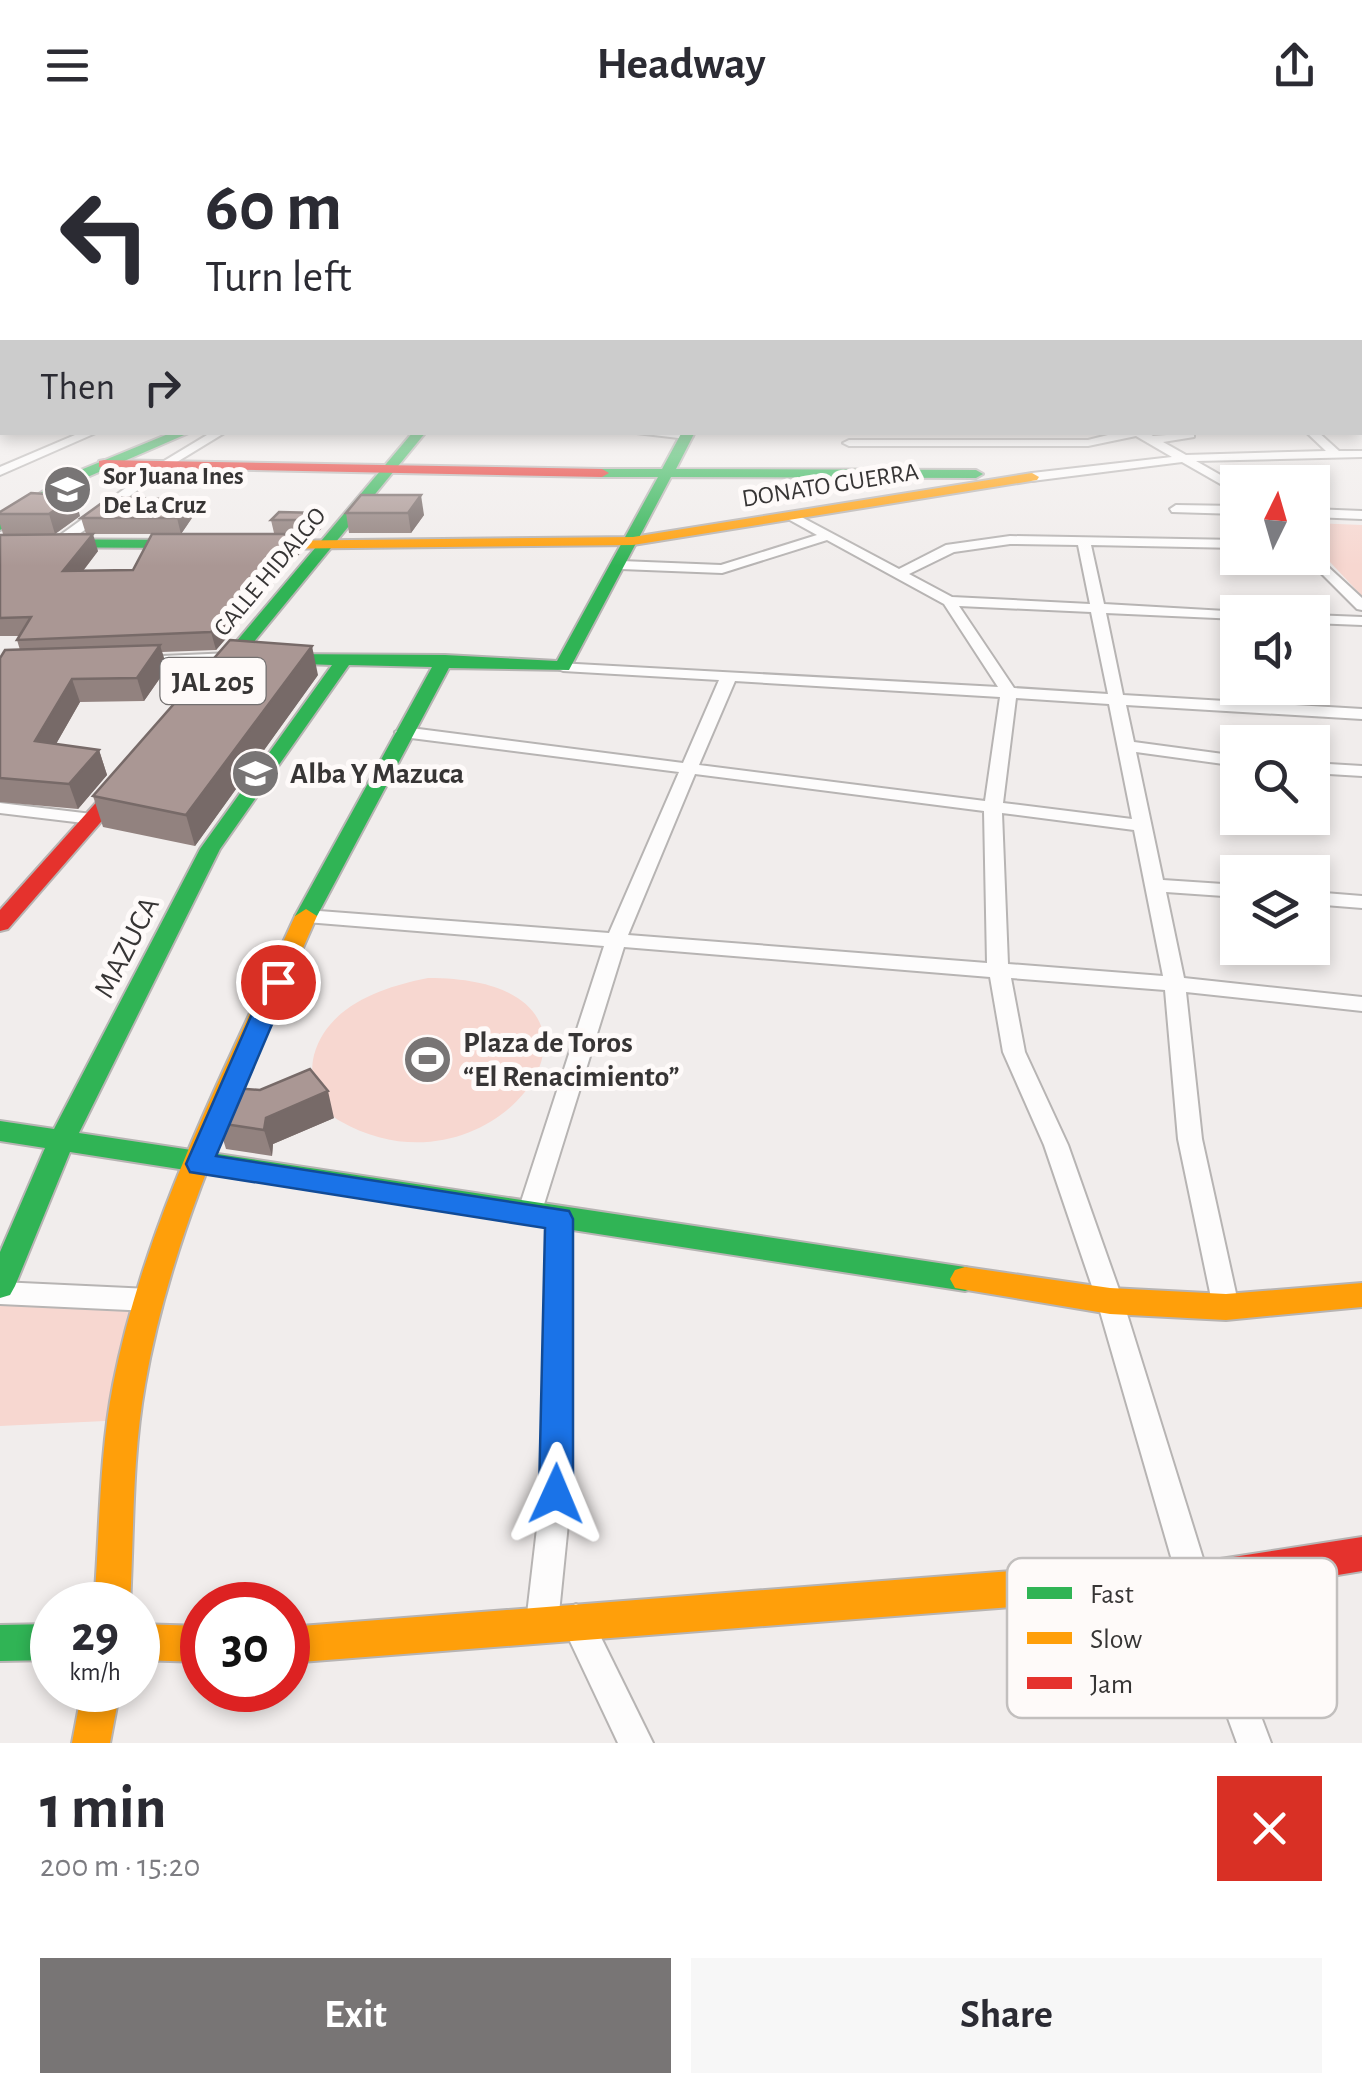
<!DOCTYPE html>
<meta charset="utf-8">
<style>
body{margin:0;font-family:"Alegreya Sans",sans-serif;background:#f7f7f7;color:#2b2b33;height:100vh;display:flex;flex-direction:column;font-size:38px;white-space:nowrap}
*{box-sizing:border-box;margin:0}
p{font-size:32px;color:#7c7c81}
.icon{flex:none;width:55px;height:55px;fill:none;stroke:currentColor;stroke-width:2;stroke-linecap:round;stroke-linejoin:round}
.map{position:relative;height:1613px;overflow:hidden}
.sheet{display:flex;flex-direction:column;background:#fff;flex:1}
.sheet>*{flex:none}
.banner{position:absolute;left:0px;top:0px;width:1362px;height:305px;box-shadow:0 5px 15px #0003;background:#fff;color:#2b2b33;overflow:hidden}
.needle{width:65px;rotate:5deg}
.tools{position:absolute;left:1220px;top:335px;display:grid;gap:20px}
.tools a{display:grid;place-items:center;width:110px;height:110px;border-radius:0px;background:#fff;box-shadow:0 5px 15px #0003;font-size:50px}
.speed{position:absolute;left:30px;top:1452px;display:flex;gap:20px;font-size:50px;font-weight:700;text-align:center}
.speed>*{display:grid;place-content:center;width:130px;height:130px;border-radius:50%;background:#fff;box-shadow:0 5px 15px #0003;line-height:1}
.speed small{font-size:25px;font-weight:400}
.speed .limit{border:15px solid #d22;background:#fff;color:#111}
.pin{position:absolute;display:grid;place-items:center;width:85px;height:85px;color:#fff;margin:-42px;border:5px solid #fff;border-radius:50%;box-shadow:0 2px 10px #0007}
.me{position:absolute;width:110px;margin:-55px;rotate:1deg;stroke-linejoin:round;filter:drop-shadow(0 0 8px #0008)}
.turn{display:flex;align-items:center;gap:35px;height:210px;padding:0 40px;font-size:45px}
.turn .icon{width:130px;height:130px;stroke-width:2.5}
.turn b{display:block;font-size:70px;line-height:85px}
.then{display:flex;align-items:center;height:95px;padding:0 40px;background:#0003;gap:20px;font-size:38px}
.round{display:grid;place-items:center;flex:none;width:105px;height:105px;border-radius:0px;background:#f7f7f7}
.overview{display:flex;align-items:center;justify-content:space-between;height:170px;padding:0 40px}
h1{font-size:60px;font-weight:700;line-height:75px}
.action{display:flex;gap:20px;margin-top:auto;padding:20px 40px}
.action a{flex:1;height:115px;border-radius:0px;background:#787575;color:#fff;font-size:40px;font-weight:700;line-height:115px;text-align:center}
.action a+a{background:#f7f7f7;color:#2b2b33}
header{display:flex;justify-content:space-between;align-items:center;height:130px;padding:0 40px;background:#fff;font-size:45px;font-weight:700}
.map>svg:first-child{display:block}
.green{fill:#f7d7d0}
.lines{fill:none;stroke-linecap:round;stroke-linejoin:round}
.street-casing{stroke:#b7b4b3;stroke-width:4}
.fast-casing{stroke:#b7b4b3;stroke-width:4}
.slow-casing{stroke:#b7b4b3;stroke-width:4}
.jam-casing{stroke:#b7b4b3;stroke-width:4}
.street{fill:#fdfcfc;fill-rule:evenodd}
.fast{fill:#30b455;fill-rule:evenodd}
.slow{fill:#ff9f0a;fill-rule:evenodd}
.jam{fill:#e5322d;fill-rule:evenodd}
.wall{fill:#92827f}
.shaded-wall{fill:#776a68}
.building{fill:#aa9794;stroke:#776a68;stroke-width:2.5}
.route{fill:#1a73e8;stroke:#114b97;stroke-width:2.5}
.labels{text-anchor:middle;stroke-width:10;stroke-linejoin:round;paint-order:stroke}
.far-poi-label{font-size:25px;font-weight:bold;fill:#373535;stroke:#fefaf9;text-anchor:start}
.far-street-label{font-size:25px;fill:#373535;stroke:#fefaf9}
.shield{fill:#fefaf9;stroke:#737070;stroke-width:2.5}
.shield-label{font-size:28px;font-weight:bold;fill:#373535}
.poi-label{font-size:30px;font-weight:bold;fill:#373535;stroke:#fefaf9;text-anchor:start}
.street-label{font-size:30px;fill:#373535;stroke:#fefaf9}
.key{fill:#fefaf9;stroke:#c2bfbe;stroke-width:2.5}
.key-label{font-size:28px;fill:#373535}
</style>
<header><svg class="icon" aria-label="menu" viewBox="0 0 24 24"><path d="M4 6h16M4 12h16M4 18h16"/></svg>Headway<svg class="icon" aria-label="share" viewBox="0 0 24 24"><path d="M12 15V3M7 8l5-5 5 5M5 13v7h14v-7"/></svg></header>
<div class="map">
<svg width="1362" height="1613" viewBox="0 0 1362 1613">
<rect width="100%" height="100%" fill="#f1edec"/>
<g class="green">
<path d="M1313 393 1362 395V466L1313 414Z"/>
<path d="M428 848C659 848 500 1083 340 991 317 978 308 950 314 925 328 875 383 857 428 848Z"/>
<path d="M0 1174 146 1182 126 1290 0 1296Z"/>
</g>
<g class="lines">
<defs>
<g id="street">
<rect x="1360" y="244" width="2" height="8"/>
<rect x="1360" y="281" width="2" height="6"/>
<path d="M82 302H98L0 345V337Z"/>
<path d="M212 302H226L167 338 62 417H52V411L159 334Z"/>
<path d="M628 302H685L693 306 687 309Z"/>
<path d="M1120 302H1147L1153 306 1194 303V307L1163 312 1186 325 1326 321 1306 302H1318L1339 321H1362V327L1196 331 1238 355V364L1182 332 1032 351 1026 347 1032 343 1172 327 1136 306 1088 316H849L843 313 849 310H1088Z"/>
<path d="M1176 375 1238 376V384L1172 382 1170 379Z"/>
<path d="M1312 379 1362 381V389L1312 387Z"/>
<path d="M792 382 899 439 946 415 1010 406 1238 410V418L1091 415 1104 474 1243 482H1238V489L1106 483 1123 565 1362 579V589L1126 575 1134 612 1238 626V636L1136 622 1163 750 1238 755V767L1166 762 1184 848 1362 867V881L1186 862 1202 1009 1239 1177 1235 1185 1226 1188 1217 1185 1213 1177 1178 1009 1165 860 1011 848 1025 922 1068 1015 1123 1171 1210 1451 1271 1613H1237L1178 1451 1097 1171 1044 1015 1003 922 990 847 624 817 541 1084 538 1091 529 1094 520 1091 517 1084 604 816 306 792 296 786 306 780 609 803 679 642 403 607 395 602 403 597 683 633 719 550 563 541 558 539V533L998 557 944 474 827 410 722 443 621 439 614 435 621 431 721 435 817 405 788 389V383ZM1010 414 1078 415 1090 474 952 467 909 444 954 422ZM959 476 1091 482 1108 564 1014 558ZM735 551 1000 567 985 671 699 635ZM1016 568 1109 574 1132 689 1003 673ZM695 644 984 681 987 833 628 805ZM1002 683 1134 700 1163 846 1008 834Z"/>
<path d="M1312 422 1362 468V480L1357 479 1307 429 1312 428Z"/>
<path d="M1312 485 1362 487V495L1312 493Z"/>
<path d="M231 523 239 528 236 531 140 537 132 532 140 527Z"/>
<path d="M1312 633 1362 636V646L1312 643Z"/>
<path d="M0 673 92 684 101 689 92 694 0 683Z"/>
<path d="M1312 762 1362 766V778L1312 774Z"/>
<path d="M559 1079 568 1082 571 1089V1364L558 1493 553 1504 542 1509 531 1504 526 1493 541 1364 547 1089 550 1082Z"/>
<path d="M0 1152 150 1159 159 1162 163 1170 159 1178 150 1181 0 1174Z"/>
<path d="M576 1474 587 1479 653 1613H618L560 1490 565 1479Z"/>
</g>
<g id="fast">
<path d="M173 302H191L76 352 0 400V390L66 346Z"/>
<path d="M413 302H426L226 546H214V538Z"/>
<path d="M682 302H695L676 339 976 340 983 344 976 348 671 347 569 540 449 538 317 786 306 793 295 786 432 537 349 535 220 719 79 1003 965 1137 975 1140 980 1149 975 1158 965 1161 70 1022 15 1156 10 1165 0 1168V1122L45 1018 0 1011V991L54 999 200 719 332 535 280 533 271 528 274 524 445 525 557 531 658 347H602L595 343 602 339H662Z"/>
<path d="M0 409 185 410 192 414 185 418 0 417Z"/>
<path d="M52 1494V1530L0 1531V1495Z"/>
</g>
<g id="slow">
<path d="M1032 343 1039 347 1037 350 633 415 263 419 256 415 263 411 633 407Z"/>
<path d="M306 779 317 786C251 938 173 1091 145 1255 132 1328 134 1402 130 1475H94C100 1402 99 1327 113 1255 145 1090 226 938 295 786Z"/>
<path d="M965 1137 1110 1158 1226 1164 1362 1153V1177L1226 1190 1110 1184 955 1158 950 1149 955 1140Z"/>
<path d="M1036 1439 1048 1445 1054 1457 1048 1469 1036 1475 288 1533V1497Z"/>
<path d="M138 1494 202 1496V1532L138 1530Z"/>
<path d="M82 1560H120L110 1613H72Z"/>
</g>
<g id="jam">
<path d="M104 330 602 339 609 343 602 347 99 337V331Z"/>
<path d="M126 645 133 647 136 651 133 655 8 799 0 801V780L119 647Z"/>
<path d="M1362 1407V1441L1194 1469 1036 1475 1024 1469 1018 1457 1024 1445 1036 1439 1194 1433Z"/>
</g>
</defs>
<use href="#street" class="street-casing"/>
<use href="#fast" class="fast-casing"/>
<use href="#slow" class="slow-casing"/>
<use href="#jam" class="jam-casing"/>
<use href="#street" class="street"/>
<use href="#fast" class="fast"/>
<use href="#slow" class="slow"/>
<use href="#jam" class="jam"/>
</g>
<g class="wall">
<path d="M361 365 424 385 411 403H349L346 383Z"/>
<path d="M0 382 80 386 55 404H3L0 394Z"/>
<path d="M320 383 323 397 317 403H274L271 390Z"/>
<path d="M194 385 181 404H86L81 388Z"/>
<path d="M0 405 98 421 83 441 133 440 302 421 216 520 162 522 167 538 144 571 80 572 56 614 99 620 107 645 78 679 0 672V528L20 520 17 510 19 506H0Z"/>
<path d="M318 545 195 716 103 697 93 666Z"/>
<path d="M334 988 273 1014 272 1026 226 1019 218 993Z"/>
</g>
<g class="shaded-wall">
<path d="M421 365 424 385 411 403 408 383Z"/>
<path d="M75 366 80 386 55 404 49 384Z"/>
<path d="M190 370 194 385 181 404 177 388Z"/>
<path d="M320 383 323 397 317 403 315 390Z"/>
<path d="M93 404 98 421 69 459 63 441Z"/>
<path d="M299 404 302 421 216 520 211 502Z"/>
<path d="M160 515 167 538 144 571 137 548Z"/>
<path d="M312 516 318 545 195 716 186 685Z"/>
<path d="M72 549 80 572 44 635 35 611Z"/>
<path d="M99 620 107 645 78 679 69 654Z"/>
<path d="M328 961 334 988 273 1014 272 1026 264 1000 266 988Z"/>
</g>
<g class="building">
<path d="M31 363 75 366 49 384H0V382Z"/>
<path d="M361 365H421L408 383H346Z"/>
<path d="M110 367 190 370 177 388H81Z"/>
<path d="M279 382 320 383 315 390H271Z"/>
<path d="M93 404 63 441 133 440 152 404H299L211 502 17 510 31 487 0 488V405Z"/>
<path d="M230 510 312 516 186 685 93 666Z"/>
<path d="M160 515 137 548 72 549 35 611 99 620 69 654 0 648V528L5 520Z"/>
<path d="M310 939 328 961 266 988 264 1000 218 993 233 958 260 960Z"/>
</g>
<linearGradient id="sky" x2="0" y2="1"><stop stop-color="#afb4ce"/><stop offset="0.48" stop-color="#f9f7f6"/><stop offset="1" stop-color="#f9f7f6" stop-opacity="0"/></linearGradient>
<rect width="1362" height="436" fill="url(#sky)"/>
<path class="route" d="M278 844 290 852 216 1026 569 1081 573 1089V1364L568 1375 556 1380 544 1375 539 1364 545 1098 190 1042 186 1034 266 852Z"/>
<defs>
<symbol id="school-disc" viewBox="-11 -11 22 22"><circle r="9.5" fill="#787575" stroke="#fefaf9"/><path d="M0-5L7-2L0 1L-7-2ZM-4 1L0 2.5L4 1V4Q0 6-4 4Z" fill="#fff"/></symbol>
<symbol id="stadium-disc" viewBox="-11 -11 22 22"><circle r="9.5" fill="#787575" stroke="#fefaf9"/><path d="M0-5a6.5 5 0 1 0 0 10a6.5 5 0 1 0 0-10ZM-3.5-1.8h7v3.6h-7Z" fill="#fff"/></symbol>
</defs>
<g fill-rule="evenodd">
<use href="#school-disc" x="40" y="332" width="55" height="55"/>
<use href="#school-disc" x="228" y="616" width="55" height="55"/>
<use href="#stadium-disc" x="400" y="902" width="55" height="55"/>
</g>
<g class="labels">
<g class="far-poi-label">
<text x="103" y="354">Sor Juana Ines<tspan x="103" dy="29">De La Cruz</tspan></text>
</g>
<g class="far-street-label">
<text transform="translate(830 354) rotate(-9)" y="9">DONATO GUERRA</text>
<text transform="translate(269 441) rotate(-50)" y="9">CALLE HIDALGO</text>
</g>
<rect class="shield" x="160.5" y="528" width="105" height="46" rx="8"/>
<g class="shield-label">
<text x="213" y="561">JAL 205</text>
</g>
<g class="poi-label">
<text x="290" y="653">Alba Y Mazuca</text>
<text x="463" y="922">Plaza de Toros<tspan x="463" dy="34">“El Renacimiento”</tspan></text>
</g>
<g class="street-label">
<text transform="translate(126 817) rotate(-63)" y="10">MAZUCA</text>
</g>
</g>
<rect x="1007" y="1428" width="330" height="160" rx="15" class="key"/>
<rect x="1027" y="1457" width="45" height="12" fill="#30b455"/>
<rect x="1027" y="1502" width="45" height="12" fill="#ff9f0a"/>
<rect x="1027" y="1547" width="45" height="12" fill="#e5322d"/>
<g class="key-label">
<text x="1090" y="1473">Fast</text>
<text x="1090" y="1518">Slow</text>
<text x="1090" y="1563">Jam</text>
</g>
</svg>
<div class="tools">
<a><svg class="needle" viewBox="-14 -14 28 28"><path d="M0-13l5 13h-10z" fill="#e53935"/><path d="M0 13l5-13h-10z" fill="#7c7c81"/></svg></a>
<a><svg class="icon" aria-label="sound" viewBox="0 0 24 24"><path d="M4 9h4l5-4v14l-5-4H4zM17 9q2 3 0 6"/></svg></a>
<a><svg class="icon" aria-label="search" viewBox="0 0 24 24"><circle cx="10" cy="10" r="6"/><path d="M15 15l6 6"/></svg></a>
<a><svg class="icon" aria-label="layers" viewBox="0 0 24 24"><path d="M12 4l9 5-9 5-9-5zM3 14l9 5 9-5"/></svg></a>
</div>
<div class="speed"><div>29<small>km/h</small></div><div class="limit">30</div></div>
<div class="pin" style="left:278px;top:852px;background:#d93025"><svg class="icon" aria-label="arrive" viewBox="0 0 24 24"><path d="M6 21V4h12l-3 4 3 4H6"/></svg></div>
<svg class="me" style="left:556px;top:1364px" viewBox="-20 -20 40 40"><path d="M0-17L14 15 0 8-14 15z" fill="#1a73e8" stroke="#fff" stroke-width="4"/></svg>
<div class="banner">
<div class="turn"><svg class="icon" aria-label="left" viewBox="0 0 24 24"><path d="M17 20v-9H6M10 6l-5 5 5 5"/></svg><div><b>60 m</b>Turn left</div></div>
<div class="then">Then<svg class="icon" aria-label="right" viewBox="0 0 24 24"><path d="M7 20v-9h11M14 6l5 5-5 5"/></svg></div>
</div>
</div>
<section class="sheet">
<div class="overview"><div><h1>1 min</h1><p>200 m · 15:20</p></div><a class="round" style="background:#d93025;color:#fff"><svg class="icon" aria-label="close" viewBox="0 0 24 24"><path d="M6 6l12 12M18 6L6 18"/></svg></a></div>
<div class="action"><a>Exit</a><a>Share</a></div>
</section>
